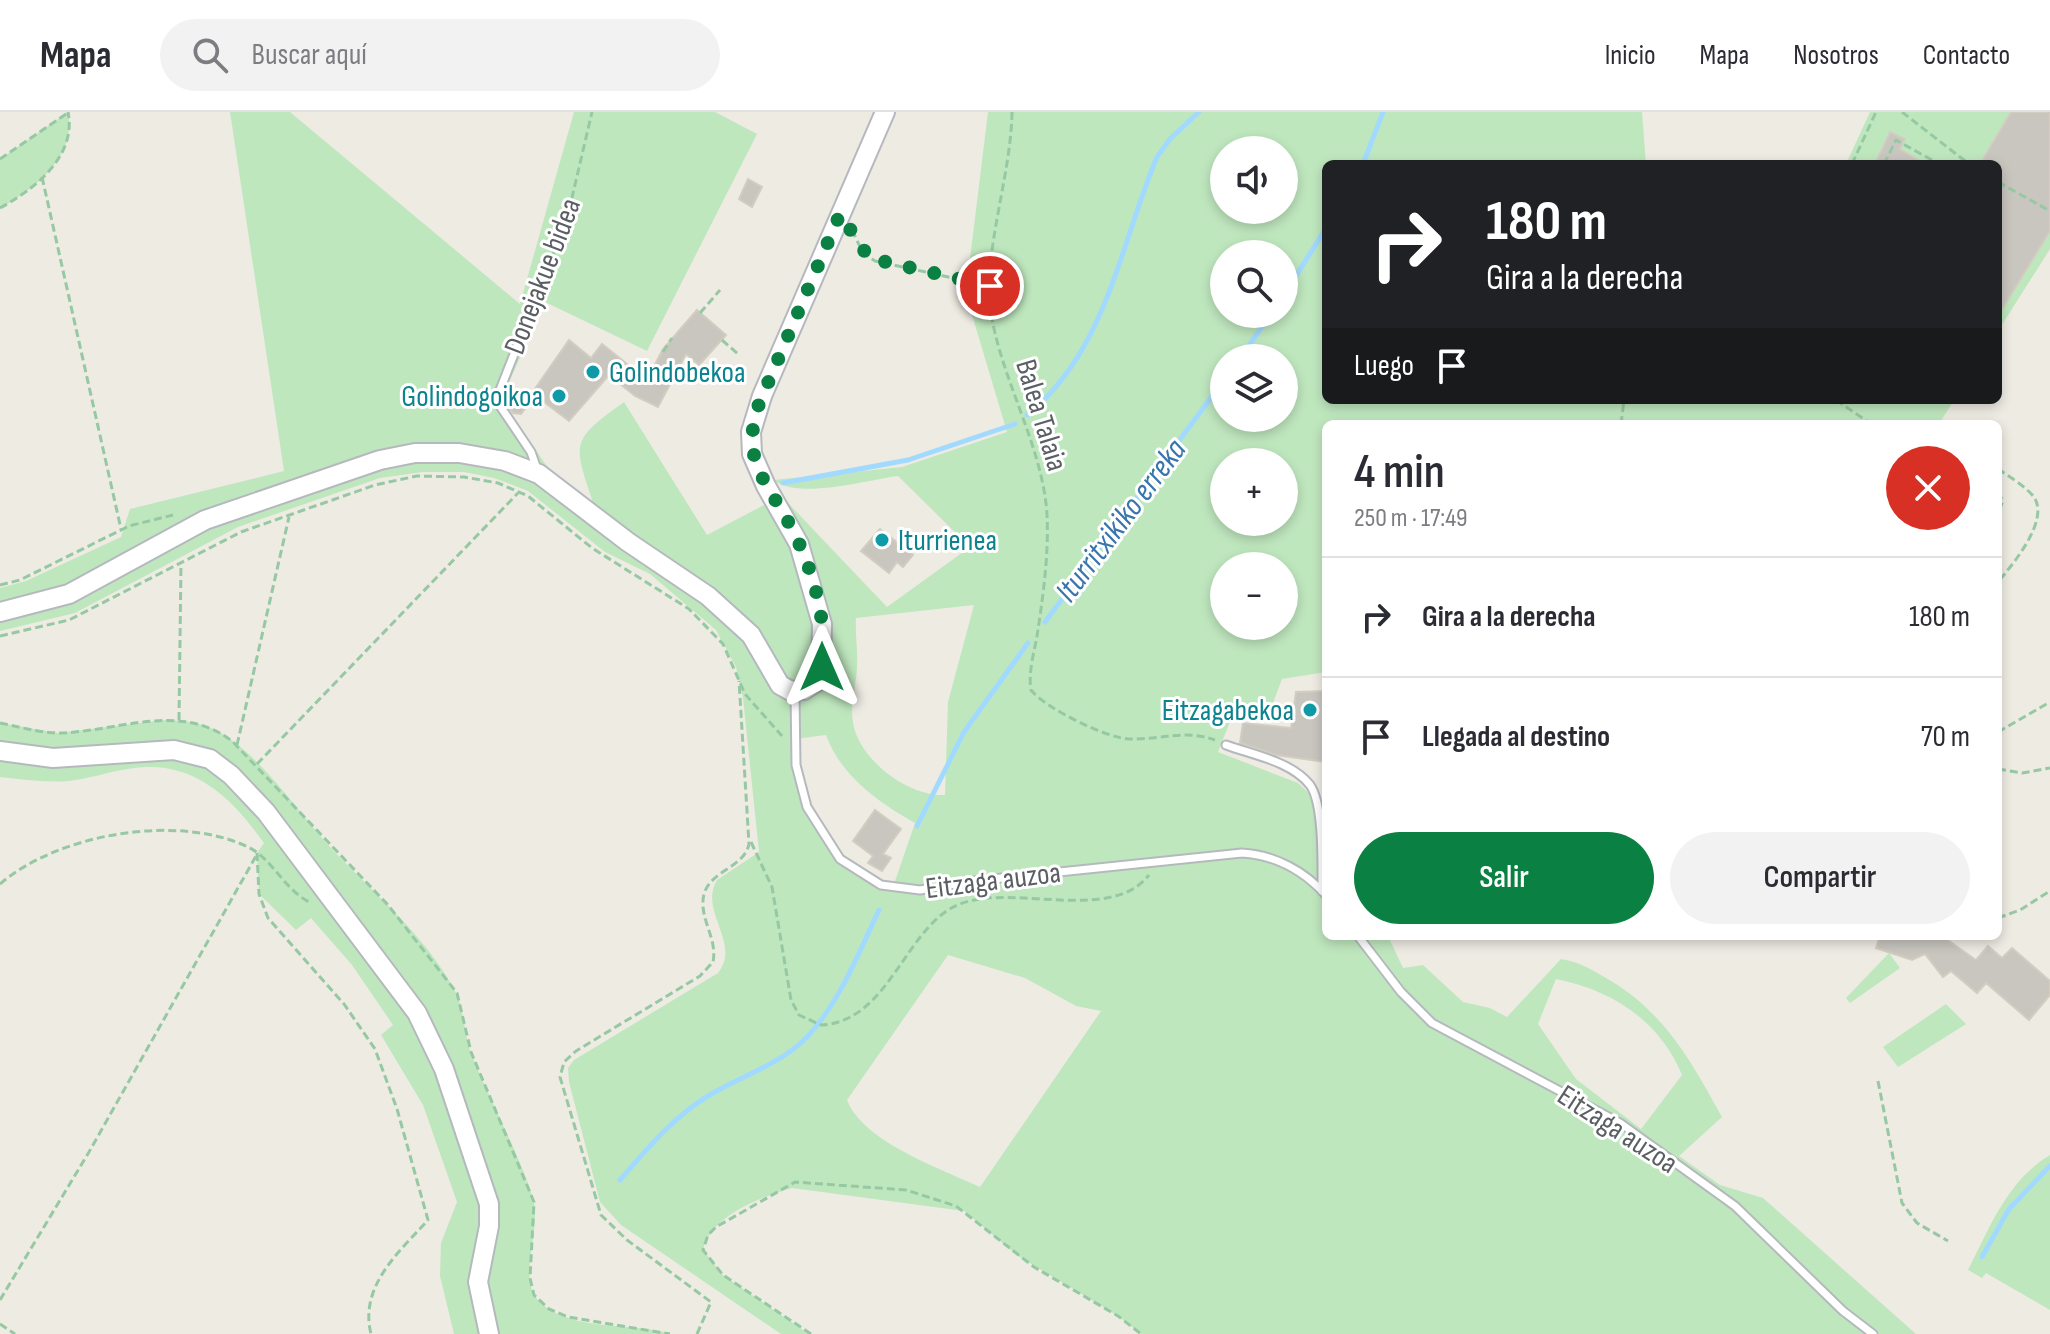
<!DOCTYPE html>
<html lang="es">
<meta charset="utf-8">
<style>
body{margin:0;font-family:"Sofia Sans Condensed",sans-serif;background:#f2f2f3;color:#2b2b33;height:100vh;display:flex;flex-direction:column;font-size:30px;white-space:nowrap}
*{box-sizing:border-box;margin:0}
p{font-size:26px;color:#7c7c81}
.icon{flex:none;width:44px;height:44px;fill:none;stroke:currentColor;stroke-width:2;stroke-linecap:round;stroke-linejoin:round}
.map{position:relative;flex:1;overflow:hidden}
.sheet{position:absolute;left:1322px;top:308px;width:680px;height:520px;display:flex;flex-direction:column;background:#fff;border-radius:12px;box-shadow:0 4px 12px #0003}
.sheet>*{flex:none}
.top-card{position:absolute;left:1322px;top:48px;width:680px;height:244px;border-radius:12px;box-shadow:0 4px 12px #0003;background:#202124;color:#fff;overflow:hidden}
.fabs{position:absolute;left:1210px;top:24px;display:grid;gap:16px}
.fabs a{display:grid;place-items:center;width:88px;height:88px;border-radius:50%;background:#fff;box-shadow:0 4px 12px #0003;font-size:40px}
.pin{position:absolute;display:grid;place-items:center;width:68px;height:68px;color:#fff;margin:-34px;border:4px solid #fff;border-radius:50%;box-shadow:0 2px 8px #0007}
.me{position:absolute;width:88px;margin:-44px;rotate:0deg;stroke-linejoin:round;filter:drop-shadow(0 0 6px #0008)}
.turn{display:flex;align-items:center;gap:28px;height:168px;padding:0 32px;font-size:36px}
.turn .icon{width:104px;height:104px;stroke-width:2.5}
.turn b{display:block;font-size:56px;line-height:68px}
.then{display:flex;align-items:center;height:76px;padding:0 32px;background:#0003;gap:16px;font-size:30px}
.round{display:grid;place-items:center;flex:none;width:84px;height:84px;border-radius:42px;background:#f2f2f3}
.head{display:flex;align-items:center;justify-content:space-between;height:136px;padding:0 32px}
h1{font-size:48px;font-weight:600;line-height:60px}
.button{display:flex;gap:16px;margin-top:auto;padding:16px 32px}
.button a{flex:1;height:92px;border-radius:48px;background:#0b8043;color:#fff;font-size:32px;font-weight:600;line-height:92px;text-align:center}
.button a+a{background:#f2f2f3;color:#2b2b33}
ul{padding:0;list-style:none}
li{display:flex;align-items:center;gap:24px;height:120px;padding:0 32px;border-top:2px solid #e1e1e2}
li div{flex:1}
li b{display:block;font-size:30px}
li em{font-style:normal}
header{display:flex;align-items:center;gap:48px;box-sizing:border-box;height:112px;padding:0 40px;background:#fff;border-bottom:2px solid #e1e1e2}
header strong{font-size:38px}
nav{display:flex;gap:44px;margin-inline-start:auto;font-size:28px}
.search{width:560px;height:72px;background:#f2f2f3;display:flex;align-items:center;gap:20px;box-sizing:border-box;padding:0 28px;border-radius:44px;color:#7c7c81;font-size:30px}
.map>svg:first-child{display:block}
.green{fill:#bfe7be;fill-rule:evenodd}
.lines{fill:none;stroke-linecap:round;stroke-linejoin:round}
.stream{stroke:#a2daff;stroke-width:5}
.building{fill:#c9c6c0;stroke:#d3cdc1;stroke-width:2}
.service-casing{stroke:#b5b9be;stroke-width:11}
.tertiary-casing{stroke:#b5b9be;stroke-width:22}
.path{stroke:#96c9a3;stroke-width:3;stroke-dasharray:8 4;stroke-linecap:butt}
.service{stroke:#fff;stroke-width:7}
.tertiary{stroke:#fff;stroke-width:18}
.route{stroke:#0b8043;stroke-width:14;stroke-dasharray:0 25.2}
.culture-dot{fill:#0f9aa8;stroke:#fff;stroke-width:3}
.labels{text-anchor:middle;stroke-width:6;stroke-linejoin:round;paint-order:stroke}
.street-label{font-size:30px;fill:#5b5f64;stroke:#fff}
.culture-label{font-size:30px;fill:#0d838f;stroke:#fff;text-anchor:start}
.water-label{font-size:32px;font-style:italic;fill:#3875ad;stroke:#fff}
</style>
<header>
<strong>Mapa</strong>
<div class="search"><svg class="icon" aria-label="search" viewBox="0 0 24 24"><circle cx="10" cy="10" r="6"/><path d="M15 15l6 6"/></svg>Buscar aquí</div>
<nav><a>Inicio</a><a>Mapa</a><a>Nosotros</a><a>Contacto</a></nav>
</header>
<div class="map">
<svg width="2050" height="1222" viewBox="0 0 2050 1222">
<rect width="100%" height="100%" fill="#eeebe3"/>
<g class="green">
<path d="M68 0C77 44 35 77 0 96V47Z"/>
<path d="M230 0H290L520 192 574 0H715L757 22 647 239 545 190 501 288 555 366 593 391C573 330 570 329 624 290L707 423 764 393 789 392 887 495 970 435 898 364C866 368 799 388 773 368L902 355 1007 320 970 196 967 171 988 0H1642L1646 52H1326V288H1954L1939 312H1326V560L1282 567 1269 602 1231 607 1218 640 1298 671 1326 697V824H1388L1403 856 1423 853 1463 890 1490 896 1507 905 1561 847C1581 850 1594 859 1611 869 1666 902 1692 951 1722 1005L1679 1044 1720 1073 1763 1086 1916 1222H1141L1118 1204 1018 1144 964 1099 792 1076C762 1085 711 1103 703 1138L723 1163 809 1222H781L621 1113 600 1090 569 970 568 956 574 948 718 861C742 831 698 800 717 768L759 740 743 586 736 555 716 518 650 462 605 440 528 379 494 366 464 360H423L380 366 238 415 75 501 0 519V508L27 503 0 498V476L26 469 121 425 130 397 284 359ZM1224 38H1284V98H1224ZM1224 142H1284V202H1224ZM1224 246H1284V306H1224ZM1224 350H1284V410H1224ZM1224 454H1284V514H1224ZM974 493 948 590 945 683C909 685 859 648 853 611 850 592 856 575 857 556 858 539 855 522 856 506ZM826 623C841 664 878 690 915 711L893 775C849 764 814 721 801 678 797 662 797 644 795 627ZM948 843 1025 866 1076 894 1101 899 980 1075C942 1057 863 1030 847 988ZM1556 867C1612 878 1660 909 1682 963L1641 1017 1576 967 1538 912Z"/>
<path d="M1870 0H2050V137L1998 219V52H1846Z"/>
<path d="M165 608C185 608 205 611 223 622 267 651 296 698 331 736 373 781 424 822 454 877 465 897 463 920 471 941 490 990 517 1036 533 1086 542 1115 518 1165 537 1187 568 1221 630 1209 670 1222H454L440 1164 441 1131 457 1090 423 993 381 923 393 913 352 853 311 806 296 818 259 782 257 741 264 731C230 684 192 646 128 657 108 660 88 667 68 669 45 671 22 667 0 665V611L58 621Z"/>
<path d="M1889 841 1900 856 1850 891 1846 886Z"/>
<path d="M1946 892 1966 912 1898 955 1883 935Z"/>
<path d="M2050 1043V1198L1986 1161 1982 1166 1968 1158C1990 1115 2007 1069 2050 1043Z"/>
</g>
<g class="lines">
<g class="stream">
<path d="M1363 52 1383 0"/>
<path d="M1284 183 1326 116"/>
<path d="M1240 246 1271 202"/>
<path d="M1027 303C1106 240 1120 133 1157 45L1170 27 1199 0"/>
<path d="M783 371 908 348 1015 312"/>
<path d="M1045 510 1224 268"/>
<path d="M917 714 964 620 1028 531"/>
<path d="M620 1068C647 1037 672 1006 708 984 740 964 780 953 807 925 840 890 859 840 879 798"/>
<path d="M1982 1145 2009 1097 2050 1054"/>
</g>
</g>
<g class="building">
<path d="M2011 0H2050V119L1998 204V52H1980Z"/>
<path d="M1890 20 1905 27 1900 37 1925 52H1875Z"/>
<path d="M748 67 762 75 752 95 739 87Z"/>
<path d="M697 198 726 223 699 253 686 242 658 295 635 284 609 263 569 309 532 281 569 228 591 246 602 232 647 268 663 237Z"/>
<path d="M511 275 530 290 521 302 513 301 503 287Z"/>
<path d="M880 417 913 443 903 455 897 450 889 461 861 439Z"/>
<path d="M1326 579V650L1276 643 1240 631 1243 611 1291 616 1296 580Z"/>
<path d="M875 698 901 717 883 742 891 746 882 759 868 751 873 744 853 729Z"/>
<path d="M1880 824H1942L1976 848 1988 834 2002 846 2012 836 2050 869V883L2029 908 1986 871 1977 881 1951 859 1943 865 1925 842 1912 848 1876 836Z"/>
</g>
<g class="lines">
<defs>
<g id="service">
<path d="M531 199 496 288 531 340 538 360"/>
<path d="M795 582 796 653 807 695 840 747 881 773 920 778 973 769 1242 741C1275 743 1304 759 1326 783"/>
<path d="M1226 633C1253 643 1291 649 1310 673 1324 692 1322 755 1322 779"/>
<path d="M1358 824 1401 880 1432 911 1620 1011 1735 1094 1843 1199 1873 1222"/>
</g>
<g id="tertiary">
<path d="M0 500 69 482 205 408 380 348 415 341H459L505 349 539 362 628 430 708 484 751 523 780 573 791 579 804 578 816 570 821 559 822 512 799 432 766 374 752 342 751 320 762 284 885 0"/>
<path d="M0 639 53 646 174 638 210 647 231 663 266 700 417 901 444 957 489 1092V1114L478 1170 489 1222"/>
</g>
</defs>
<use href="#service" class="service-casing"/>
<use href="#tertiary" class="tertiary-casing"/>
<g class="path">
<path d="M1012 0C1011 63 985 132 990 192 997 261 1043 332 1047 403 1049 442 1043 485 1037 524 1034 541 1028 561 1031 578 1045 596 1106 626 1129 627 1160 628 1185 617 1215 628"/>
<path d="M1902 0 1969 52"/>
<path d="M0 47 69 0"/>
<path d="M1852 52 1876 0"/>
<path d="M1884 52 1896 28 1939 52"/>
<path d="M42 65 121 417"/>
<path d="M1998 70 2050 99"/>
<path d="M0 96C35 77 77 44 68 0"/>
<path d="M852 118 863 141 875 149 990 174"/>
<path d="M535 188 567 107 592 0"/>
<path d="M700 201 720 178"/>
<path d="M722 228 738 242"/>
<path d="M663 240 672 226"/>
<path d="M1836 288 1871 312"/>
<path d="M1621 312 1624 288"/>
<path d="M1998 357C2010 365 2025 374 2034 385 2050 409 2012 453 1998 470"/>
<path d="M1998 380 2003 389 1998 401"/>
<path d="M0 473 20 468 129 414 173 403"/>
<path d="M0 524 69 508 241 420 375 373 417 364 464 365 498 371 528 384 592 436 689 497 723 532 745 582 782 624"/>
<path d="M179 608 181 452"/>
<path d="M0 611C20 615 40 621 61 621 119 619 182 589 233 630L388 793 457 881 471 940 534 1090 530 1166 534 1183 549 1197 568 1205 670 1222"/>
<path d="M1998 620 2050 590"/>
<path d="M237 633 289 405"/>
<path d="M257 652 518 381"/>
<path d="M1998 657 2022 661 2050 656"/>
<path d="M751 730 772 775 791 888 799 903 821 913C890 910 906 812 960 792 1014 771 1110 812 1149 763"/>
<path d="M257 741 259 782 268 806 344 892 375 937 397 997 428 1108C399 1140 359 1174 371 1222"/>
<path d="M0 772C58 722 177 701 248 735 273 747 284 778 311 791"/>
<path d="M1998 806 2020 798 2050 779"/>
<path d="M1878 969 1902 1091 1917 1111 1948 1129"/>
<path d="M0 1188 89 1040 256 744"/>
<path d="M0 1212 15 1222"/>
<path d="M697 1222 711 1190 627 1128 601 1103 560 965 564 950 576 939 700 864 713 850C718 826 698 806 704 782 711 758 744 756 749 732L739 569"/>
<path d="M811 1222 723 1163 703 1138 708 1123 716 1115 795 1070 906 1078 956 1094 1034 1155 1118 1204 1141 1222"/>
</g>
<use href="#service" class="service"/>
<use href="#tertiary" class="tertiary"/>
</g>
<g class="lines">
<path class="route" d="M822 555C828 510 813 457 792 417 768 370 739 349 759 292L840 102 869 146 990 174"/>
</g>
<g class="culture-dot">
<circle cx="593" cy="260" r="8"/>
<circle cx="559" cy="284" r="8"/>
<circle cx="882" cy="428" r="8"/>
<circle cx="1310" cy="598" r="8"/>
</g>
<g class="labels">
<g class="street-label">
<text transform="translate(542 164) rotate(-69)" y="10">Donejakue bidea</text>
<text transform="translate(1042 303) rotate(73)" y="10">Balea Talaia</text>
<text transform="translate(993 768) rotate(-7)" y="10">Eitzaga auzoa</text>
<text transform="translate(1618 1017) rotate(33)" y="10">Eitzaga auzoa</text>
</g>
<g class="culture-label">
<text x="609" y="270">Golindobekoa</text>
<text x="543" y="294" text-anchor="end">Golindogoikoa</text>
<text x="898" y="438">Iturrienea</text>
<text x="1294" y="608" text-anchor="end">Eitzagabekoa</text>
</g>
<g class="water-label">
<text transform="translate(1120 408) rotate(-53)" y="11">Iturritxikiko erreka</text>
</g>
</g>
</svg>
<div class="fabs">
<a><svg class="icon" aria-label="sound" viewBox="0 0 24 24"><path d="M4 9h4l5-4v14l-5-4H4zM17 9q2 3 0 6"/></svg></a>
<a><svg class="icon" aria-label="search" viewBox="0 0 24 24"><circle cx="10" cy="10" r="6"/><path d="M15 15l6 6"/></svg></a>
<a><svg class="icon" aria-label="layers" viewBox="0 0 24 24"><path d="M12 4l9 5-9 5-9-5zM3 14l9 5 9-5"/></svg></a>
<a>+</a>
<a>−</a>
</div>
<div class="pin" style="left:990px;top:174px;background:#d93025"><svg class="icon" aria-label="arrive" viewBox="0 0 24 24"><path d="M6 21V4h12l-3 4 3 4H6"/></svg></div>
<svg class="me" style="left:822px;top:555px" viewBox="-20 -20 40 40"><path d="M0-17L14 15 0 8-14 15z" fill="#0b8043" stroke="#fff" stroke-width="4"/></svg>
<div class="top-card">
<div class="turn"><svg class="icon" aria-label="right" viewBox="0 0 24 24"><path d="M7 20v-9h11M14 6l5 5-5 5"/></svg><div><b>180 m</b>Gira a la derecha</div></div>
<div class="then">Luego<svg class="icon" aria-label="arrive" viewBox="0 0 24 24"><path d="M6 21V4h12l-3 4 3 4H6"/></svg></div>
</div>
<section class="sheet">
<div class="head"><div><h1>4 min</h1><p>250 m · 17:49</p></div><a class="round" style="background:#d93025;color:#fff"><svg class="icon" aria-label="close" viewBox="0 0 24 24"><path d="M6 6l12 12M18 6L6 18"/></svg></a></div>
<ul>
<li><svg class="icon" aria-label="right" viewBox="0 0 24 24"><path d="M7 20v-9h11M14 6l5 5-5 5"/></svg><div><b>Gira a la derecha</b></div><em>180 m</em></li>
<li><svg class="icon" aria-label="arrive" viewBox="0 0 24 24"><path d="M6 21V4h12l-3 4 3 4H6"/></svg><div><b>Llegada al destino</b></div><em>70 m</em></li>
</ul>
<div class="button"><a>Salir</a><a>Compartir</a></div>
</section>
</div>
